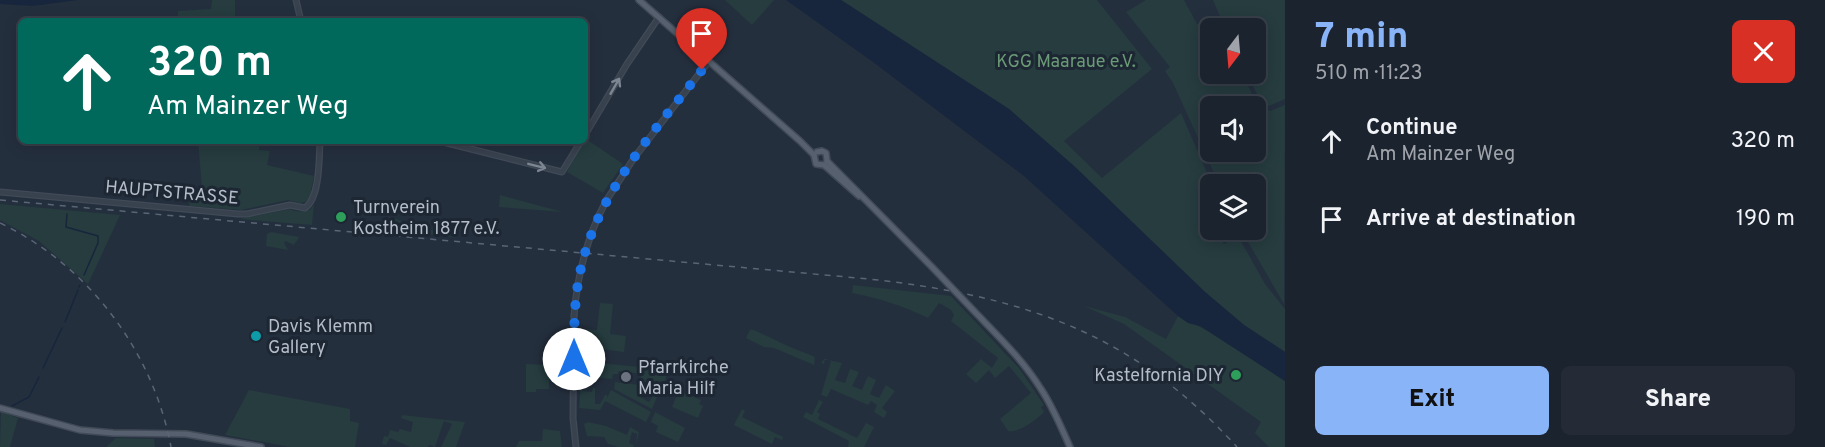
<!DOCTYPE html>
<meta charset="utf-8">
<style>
body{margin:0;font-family:Overpass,sans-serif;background:#242b36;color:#f1f3f6;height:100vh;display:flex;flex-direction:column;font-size:22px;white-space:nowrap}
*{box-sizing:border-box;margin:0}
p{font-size:20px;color:#a0a4aa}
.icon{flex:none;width:33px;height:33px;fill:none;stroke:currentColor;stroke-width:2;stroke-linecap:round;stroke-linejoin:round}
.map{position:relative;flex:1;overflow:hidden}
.drawer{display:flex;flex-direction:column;background:#1b232e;width:540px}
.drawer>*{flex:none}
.guide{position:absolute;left:18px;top:18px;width:570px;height:126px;border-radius:9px;box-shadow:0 3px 15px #0003,0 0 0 2px #39404a;background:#00695c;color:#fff;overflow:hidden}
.needle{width:39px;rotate:196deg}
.buttons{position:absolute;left:1200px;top:18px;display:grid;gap:12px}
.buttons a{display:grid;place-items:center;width:66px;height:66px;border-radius:9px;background:#1b232e;box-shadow:0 3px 15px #0003,0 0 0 2px #39404a;font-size:30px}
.pin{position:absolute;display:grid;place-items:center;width:51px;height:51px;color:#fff;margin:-62px -26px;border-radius:50% 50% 50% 0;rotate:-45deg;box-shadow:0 0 6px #0007}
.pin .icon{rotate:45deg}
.me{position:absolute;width:66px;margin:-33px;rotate:0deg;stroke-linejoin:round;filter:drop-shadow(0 0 4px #0008)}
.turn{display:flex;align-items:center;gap:21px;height:126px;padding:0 30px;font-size:27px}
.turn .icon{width:78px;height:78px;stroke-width:2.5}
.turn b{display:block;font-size:42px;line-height:51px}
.round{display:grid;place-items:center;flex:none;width:63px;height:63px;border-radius:9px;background:#242b36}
.head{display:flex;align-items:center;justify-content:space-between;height:102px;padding:0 30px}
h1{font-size:36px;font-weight:800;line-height:45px;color:#8ab4f8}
.action{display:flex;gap:12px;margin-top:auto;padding:12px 30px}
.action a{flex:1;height:69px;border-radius:9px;background:#8ab4f8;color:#111;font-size:24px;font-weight:800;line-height:69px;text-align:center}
.action a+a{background:#242b36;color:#f1f3f6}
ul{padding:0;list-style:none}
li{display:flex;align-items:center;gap:18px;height:78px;padding:0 30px}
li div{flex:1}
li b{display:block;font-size:22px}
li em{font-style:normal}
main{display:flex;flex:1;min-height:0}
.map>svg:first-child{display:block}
.green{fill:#263c3f;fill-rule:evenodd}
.water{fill:#17263c}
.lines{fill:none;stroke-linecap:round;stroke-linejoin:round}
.stream{stroke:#17263c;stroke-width:1.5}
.minor-casing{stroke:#414a57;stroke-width:7}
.major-casing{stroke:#414a57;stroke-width:8}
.minor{stroke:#38414e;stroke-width:4.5}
.major{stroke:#56606e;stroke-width:5}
.rail{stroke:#5a6575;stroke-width:1.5;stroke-dasharray:6 6;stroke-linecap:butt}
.minor-bridge-casing{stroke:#414a57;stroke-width:7;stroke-linecap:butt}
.major-bridge-casing{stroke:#414a57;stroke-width:8;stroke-linecap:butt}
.minor-bridge{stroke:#38414e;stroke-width:4.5}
.major-bridge{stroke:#56606e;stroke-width:5}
.oneway{stroke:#7c8592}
.route{stroke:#1a73e8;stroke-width:10;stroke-dasharray:0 18}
.leisure-dot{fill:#2e9e5b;stroke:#1d2633;stroke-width:2}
.culture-dot{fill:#0f9aa8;stroke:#1d2633;stroke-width:2}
.worship-dot{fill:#6b7280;stroke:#1d2633;stroke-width:2}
.labels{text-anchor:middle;stroke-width:6;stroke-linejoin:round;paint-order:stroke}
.park-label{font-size:18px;fill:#6b9a76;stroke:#1d2633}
.street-label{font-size:18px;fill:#b4bcc9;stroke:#1d2633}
.poi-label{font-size:18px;fill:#b4bcc9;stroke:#1d2633;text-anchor:start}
</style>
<main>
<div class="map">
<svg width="1285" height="447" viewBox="0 0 1285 447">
<rect width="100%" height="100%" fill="#242f3e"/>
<g class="green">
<path d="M212 0H235V21H178V11L211 9Z"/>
<path d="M725 0H774L752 25Z"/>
<path d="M841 0H1097L1152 69 1064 141 1102 178 1181 113 1212 184H1210V230H1215L1224 244 1238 236 1265 284 1285 309V352L1244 325 1204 291 1074 166 1009 109Z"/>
<path d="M1146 0H1184L1197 24 1219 23 1222 28H1210V74H1242L1257 104 1270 111 1285 105 1284 304 1241 230H1256V184H1219L1173 83 1165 71 1170 67 1126 12ZM1210 106H1256V152H1210Z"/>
<path d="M1213 0H1285V99L1269 106 1262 103 1246 74H1256V28H1225Z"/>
<path d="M586 139 623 164 603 193 567 172 582 141Z"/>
<path d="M198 141H260L259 150 270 151 267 165 314 176 310 197 306 202 300 203 288 200 241 210 189 206 190 197 203 199Z"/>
<path d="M500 195 563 212 499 207Z"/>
<path d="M0 204 120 215 88 284 39 241 0 220Z"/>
<path d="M314 204 312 225 239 219 290 209C298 213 302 211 310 210Z"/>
<path d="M389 217 458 238 388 229Z"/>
<path d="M271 232 299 237 294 245 285 241 284 243 288 250 266 246 267 234Z"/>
<path d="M853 285 951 296 1019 368 1044 405 1041 407 1044 412C1036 420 1019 433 1008 431L1000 419 1031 393 1009 366 995 378 989 370 976 383 966 374 981 359 992 368 998 358 951 321 954 315 951 310 939 303 928 318C901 305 881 299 852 293Z"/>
<path d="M600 303 613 304 610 334 626 336 624 352 593 348 594 342H586L587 329 597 330Z"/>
<path d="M1084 306 1125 317 1166 339 1178 316 1210 332 1285 381V447H1269L1255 433 1261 422 1124 324Z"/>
<path d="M750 330H754L790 347 813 356 815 358 814 365 774 348 764 347 746 338Z"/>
<path d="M824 359 842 363 835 380 845 383 850 369 859 372 852 386 862 390 868 376 876 380 870 394 879 398 886 385 895 391 882 408 887 412 884 418 874 412 877 405 871 401 868 405 831 389 827 397 821 395 831 361 825 359 824 364 821 363Z"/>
<path d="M600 363 649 368 667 375 660 393 648 388 640 397 649 402 653 395 657 397 652 409 614 389 615 382 640 385 641 374 619 371 618 374H613L612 379 584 376 582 391 592 392 593 387 595 388V404H600L605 395H607V398L611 390 651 412 646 422 605 401 600 410 579 408 582 372 597 373 598 365Z"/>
<path d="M526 364 549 365V389H536V392H526Z"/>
<path d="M249 390 350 409V421L359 423 355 447H290L225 435Z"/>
<path d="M679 390 701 400 699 404 703 406 698 418 672 407Z"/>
<path d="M819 400 823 402 817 412 820 414 818 419 857 438 866 423 874 427 864 447H848L849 441 803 417 806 412 812 415Z"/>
<path d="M742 409 745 411 742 417 783 437 782 440 775 437 772 444 734 425Z"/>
<path d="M1 412 18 418 10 447H0Z"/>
<path d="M655 412 685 428 678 442 656 432 658 426 651 422Z"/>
<path d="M402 415 465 422 456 447H441L452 424 444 421 435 447 429 445 428 447H410L390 438 386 445 382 444 384 436 388 437 390 430 398 432 400 429 411 432 413 422 401 418Z"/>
<path d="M588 422 606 426 627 435 630 427 639 432 636 445 637 434 632 432 629 443 634 445 633 447H619L608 444 604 437 587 436 584 424Z"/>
<path d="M543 429 560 431 562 447H516L519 441H542Z"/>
<path d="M116 438 154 439 155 447H106Z"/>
</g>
<g class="water">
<path d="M0 0H78L33 6 0 4Z"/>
<path d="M786 0H841L1009 109 1074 166 1205 292 1244 325 1285 352V381L1200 326 1188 323 1178 316 1024 176 873 62Z"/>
</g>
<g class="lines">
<g class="stream">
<path d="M67 214 66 227 98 236V243L84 275"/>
<path d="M79 287 80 285"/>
<path d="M65 322 78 290"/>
<path d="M43 368 62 328"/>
<path d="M12 406 29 397 39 377"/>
</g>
<defs>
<g id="minor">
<path d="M296 0 301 21"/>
<path d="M585 135 627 64 659 17"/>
<path d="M439 141 562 172 581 141"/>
<path d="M0 192 238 214H247L290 205 305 208C320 198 319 159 320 141"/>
<path d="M606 201 634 158 709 61"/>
<path d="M574 316 573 418 576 447"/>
</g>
<g id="major">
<path d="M639 0 800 141 814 155"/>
<path d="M817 152 822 151 826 153 827 161"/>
<path d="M814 155 816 164 824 165"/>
<path d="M827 161 931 266"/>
<path d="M824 165 859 196"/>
<path d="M975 312C998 336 1023 360 1041 389 1053 407 1061 427 1070 447"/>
<path d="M0 408 80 430 113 433 186 434 261 447"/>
</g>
</defs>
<use href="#minor" class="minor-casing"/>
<use href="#major" class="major-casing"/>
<use href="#minor" class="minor"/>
<use href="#major" class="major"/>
<g class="rail">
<path d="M0 200 869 279C1021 296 1131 331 1237 447"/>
<path d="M0 223C88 265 153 351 171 447"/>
</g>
<defs>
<path id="minor-bridge" d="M574 316C577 276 587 237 606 201"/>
<path id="major-bridge" d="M931 266 975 312"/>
</defs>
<use href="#minor-bridge" class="minor-bridge-casing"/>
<use href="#major-bridge" class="major-bridge-casing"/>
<use href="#minor-bridge" class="minor-bridge"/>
<use href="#major-bridge" class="major-bridge"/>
</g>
<defs><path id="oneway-shaft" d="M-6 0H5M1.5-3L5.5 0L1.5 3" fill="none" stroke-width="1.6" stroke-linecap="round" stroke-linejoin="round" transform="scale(1.5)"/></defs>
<g class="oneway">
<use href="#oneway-shaft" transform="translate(615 86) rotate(-60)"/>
<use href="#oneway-shaft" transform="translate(537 166) rotate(14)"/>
</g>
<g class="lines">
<path class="route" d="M574 359C574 328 574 298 581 268 599 190 655 131 702 70"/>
</g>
<g class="leisure-dot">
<circle cx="341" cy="217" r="6"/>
<circle cx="1236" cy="375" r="6"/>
</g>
<circle class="culture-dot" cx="256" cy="336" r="6"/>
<circle class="worship-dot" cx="626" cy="377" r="6"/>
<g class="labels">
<g class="park-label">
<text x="1066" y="67">KGG Maaraue e.V.</text>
</g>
<g class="street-label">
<text transform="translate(172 192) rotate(5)" y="6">HAUPTSTRASSE</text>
</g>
<g class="poi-label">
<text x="353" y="213">Turnverein<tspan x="353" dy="21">Kostheim 1877 e.V.</tspan></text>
<text x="268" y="332">Davis Klemm<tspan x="268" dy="21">Gallery</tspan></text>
<text x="638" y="373">Pfarrkirche<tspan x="638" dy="21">Maria Hilf</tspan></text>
<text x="1224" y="381" text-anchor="end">Kastelfornia DIY</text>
</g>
</g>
</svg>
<div class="buttons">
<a><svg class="needle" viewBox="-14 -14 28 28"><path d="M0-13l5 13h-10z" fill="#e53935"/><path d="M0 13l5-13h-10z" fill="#a0a4aa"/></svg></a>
<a><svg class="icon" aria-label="sound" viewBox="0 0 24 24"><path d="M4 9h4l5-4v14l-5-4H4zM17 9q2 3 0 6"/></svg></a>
<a><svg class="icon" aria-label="layers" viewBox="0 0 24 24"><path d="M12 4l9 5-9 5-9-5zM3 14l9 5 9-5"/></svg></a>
</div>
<div class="pin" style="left:702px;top:70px;background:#d93025"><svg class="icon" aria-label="arrive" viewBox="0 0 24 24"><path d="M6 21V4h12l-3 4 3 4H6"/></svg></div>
<svg class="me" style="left:574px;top:359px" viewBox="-20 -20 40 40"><circle r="19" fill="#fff"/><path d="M0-13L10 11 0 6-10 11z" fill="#1a73e8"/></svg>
<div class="guide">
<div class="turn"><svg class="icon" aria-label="ahead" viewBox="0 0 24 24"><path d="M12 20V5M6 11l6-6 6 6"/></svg><div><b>320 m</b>Am Mainzer Weg</div></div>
</div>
</div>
<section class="drawer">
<div class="head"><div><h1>7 min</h1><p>510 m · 11:23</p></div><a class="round" style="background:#d93025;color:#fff"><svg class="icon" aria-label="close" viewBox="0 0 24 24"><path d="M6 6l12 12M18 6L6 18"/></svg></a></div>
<ul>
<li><svg class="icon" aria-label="ahead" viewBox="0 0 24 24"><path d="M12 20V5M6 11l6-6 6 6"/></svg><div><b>Continue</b><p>Am Mainzer Weg</p></div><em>320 m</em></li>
<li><svg class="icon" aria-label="arrive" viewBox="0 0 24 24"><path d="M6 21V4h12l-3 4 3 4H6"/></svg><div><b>Arrive at destination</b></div><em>190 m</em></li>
</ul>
<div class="action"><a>Exit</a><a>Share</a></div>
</section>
</main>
